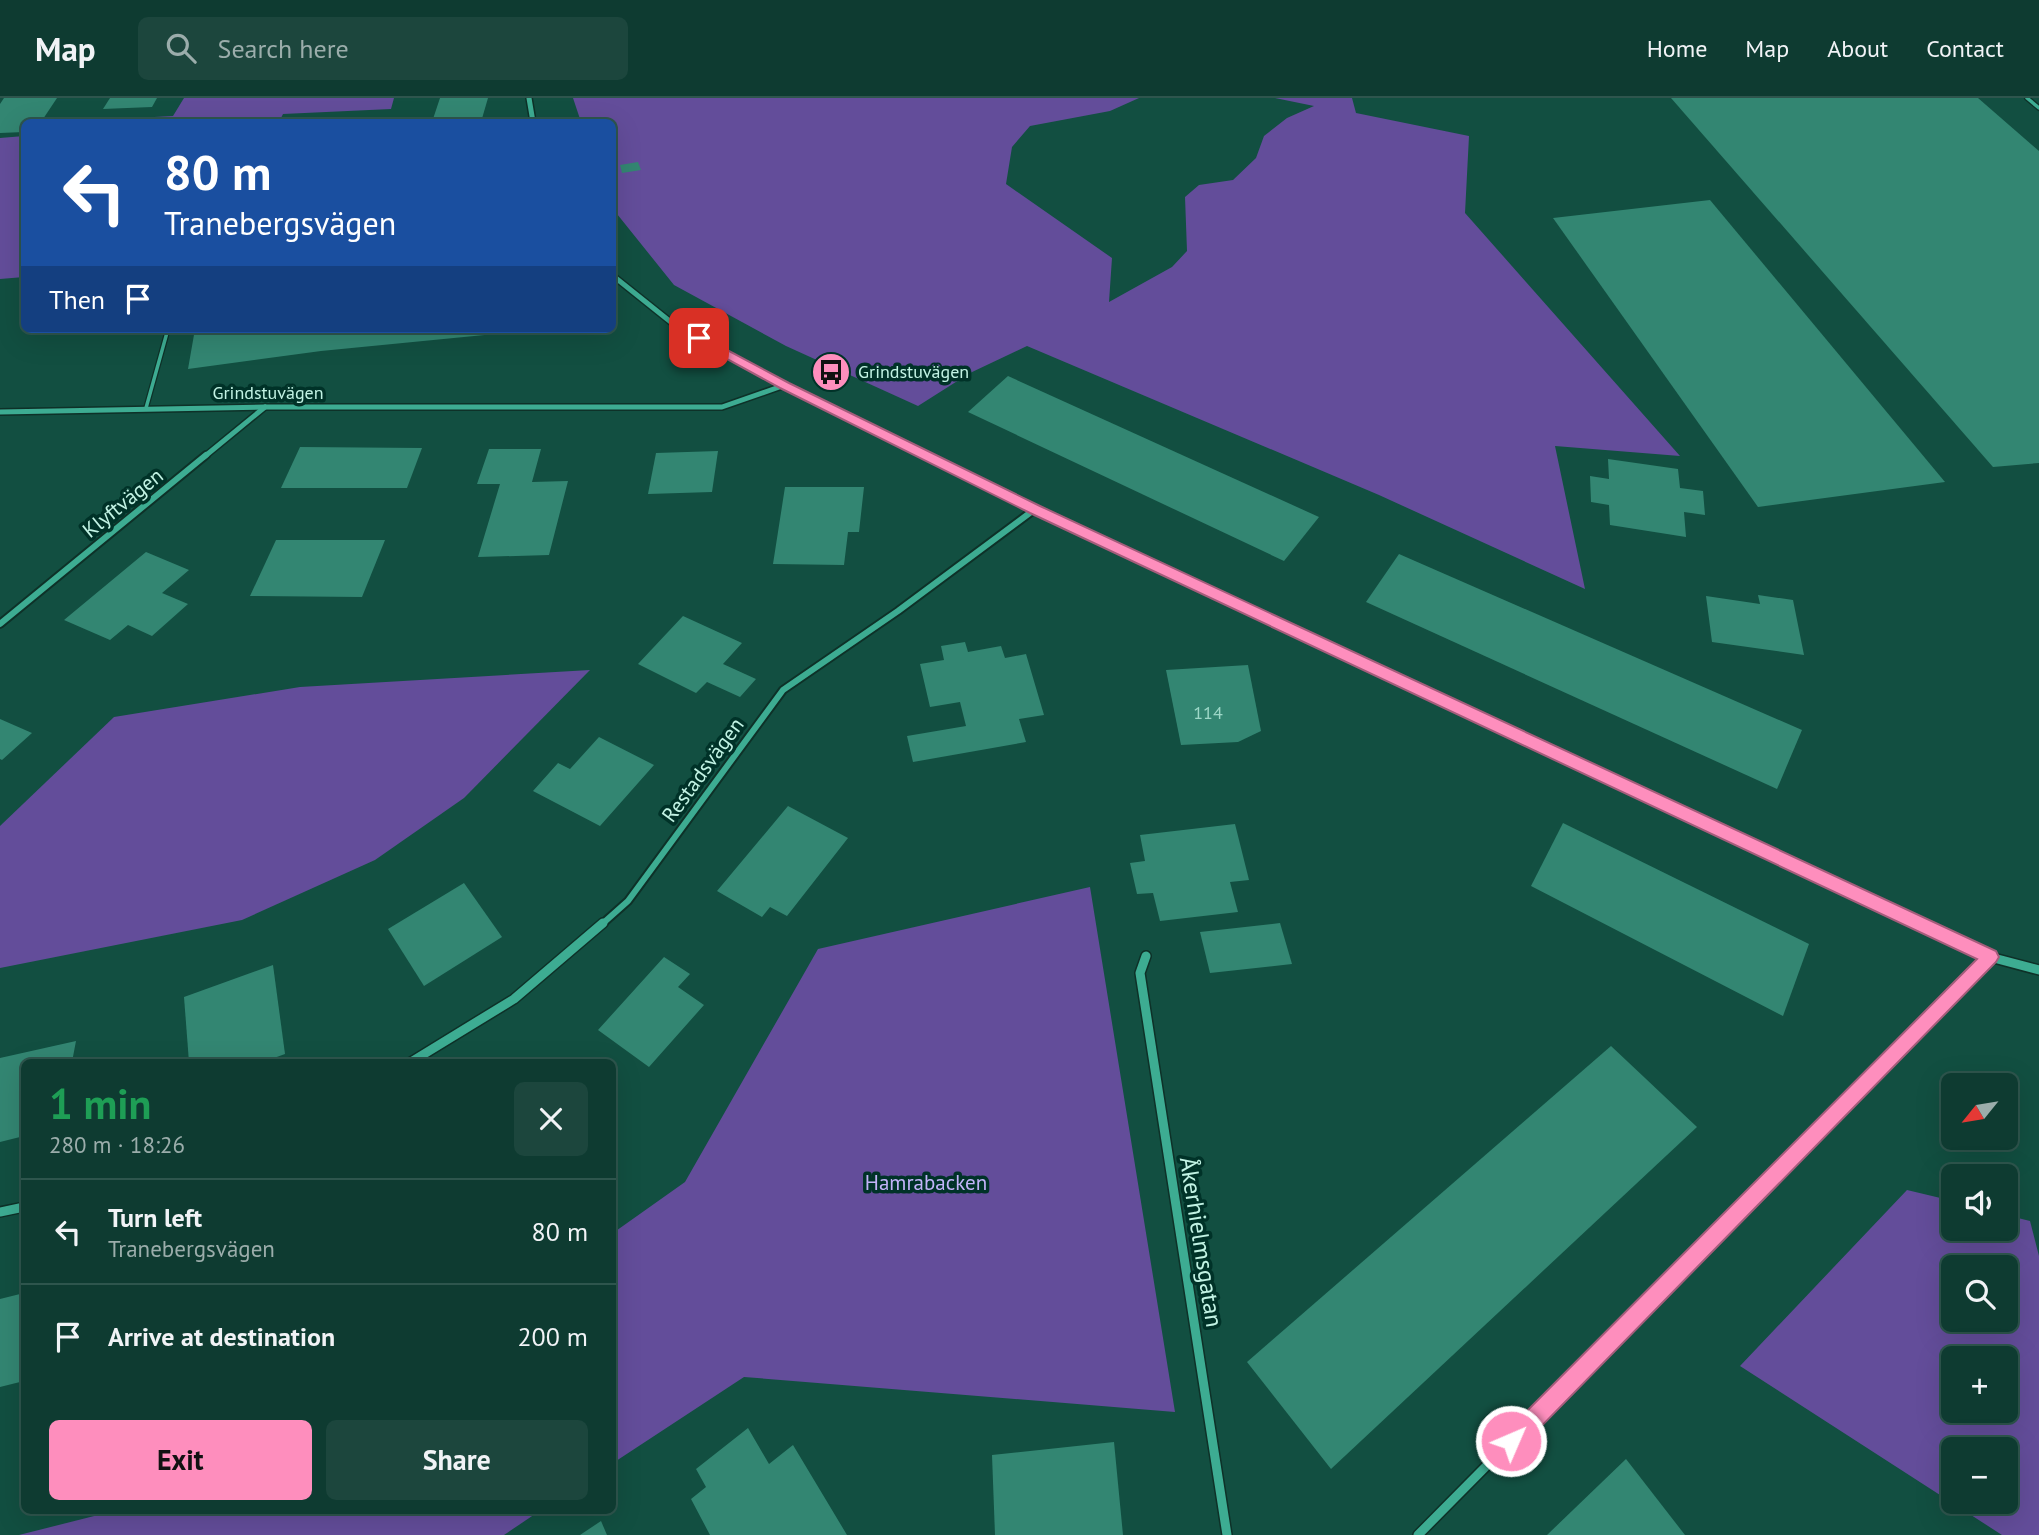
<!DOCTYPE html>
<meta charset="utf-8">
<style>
body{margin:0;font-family:"PT Sans",sans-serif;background:#1c463d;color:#f1f3f6;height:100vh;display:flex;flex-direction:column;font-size:26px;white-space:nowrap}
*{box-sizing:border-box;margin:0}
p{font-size:23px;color:#9badab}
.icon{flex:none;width:38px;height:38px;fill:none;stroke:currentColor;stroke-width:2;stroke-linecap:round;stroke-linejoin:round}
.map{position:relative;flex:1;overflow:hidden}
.sheet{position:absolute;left:21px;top:961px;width:595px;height:455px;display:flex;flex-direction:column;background:#0e3b31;border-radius:10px;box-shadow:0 7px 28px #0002,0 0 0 2px #2e554d}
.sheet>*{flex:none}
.banner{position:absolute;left:21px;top:21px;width:595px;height:214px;border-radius:10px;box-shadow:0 7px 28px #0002,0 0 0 2px #2e554d;background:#1a4fa0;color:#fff;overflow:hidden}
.needle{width:46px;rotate:240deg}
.buttons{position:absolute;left:1941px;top:975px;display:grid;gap:14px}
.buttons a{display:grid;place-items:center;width:77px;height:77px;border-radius:10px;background:#0e3b31;box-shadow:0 7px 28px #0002,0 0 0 2px #2e554d;font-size:35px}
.pin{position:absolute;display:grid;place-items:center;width:60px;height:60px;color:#fff;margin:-30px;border-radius:14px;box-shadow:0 4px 10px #0006}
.me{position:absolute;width:77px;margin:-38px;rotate:45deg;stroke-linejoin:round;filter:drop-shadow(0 0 5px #0008)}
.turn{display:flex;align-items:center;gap:24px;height:147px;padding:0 28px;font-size:32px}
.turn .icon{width:91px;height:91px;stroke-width:2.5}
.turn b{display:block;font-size:49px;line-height:60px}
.then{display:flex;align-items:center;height:66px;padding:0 28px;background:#0003;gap:14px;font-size:26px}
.round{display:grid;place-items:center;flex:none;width:74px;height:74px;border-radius:10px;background:#1c463d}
.headline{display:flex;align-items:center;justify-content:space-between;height:119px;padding:0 28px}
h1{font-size:42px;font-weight:700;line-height:52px;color:#1e9e55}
.button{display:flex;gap:14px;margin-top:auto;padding:14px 28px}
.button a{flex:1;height:80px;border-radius:10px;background:#fe8ebd;color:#111;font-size:28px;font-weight:700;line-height:80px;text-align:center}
.button a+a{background:#1c463d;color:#f1f3f6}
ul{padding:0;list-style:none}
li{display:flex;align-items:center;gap:21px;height:105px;padding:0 28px;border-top:2px solid #2e554d}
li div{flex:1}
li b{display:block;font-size:26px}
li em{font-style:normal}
header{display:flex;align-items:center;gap:42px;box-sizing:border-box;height:98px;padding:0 35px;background:#0e3b31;border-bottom:2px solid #2e554d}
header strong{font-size:33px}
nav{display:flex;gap:38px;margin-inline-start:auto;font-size:24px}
.search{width:490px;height:63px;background:#1c463d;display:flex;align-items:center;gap:18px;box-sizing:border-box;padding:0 24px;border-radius:10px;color:#9badab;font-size:26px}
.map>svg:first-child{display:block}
.green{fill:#634d9a;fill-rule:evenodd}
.building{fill:#338672}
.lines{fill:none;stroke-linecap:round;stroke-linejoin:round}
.lane-casing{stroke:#0e3128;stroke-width:6}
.street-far2-casing{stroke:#0e3128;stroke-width:8}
.street-far1-casing{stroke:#0e3128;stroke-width:10}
.street-casing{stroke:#0e3128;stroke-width:12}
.lane{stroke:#3dac92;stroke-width:3.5}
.street-far2{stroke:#3dac92;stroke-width:5}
.street-far1{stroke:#3dac92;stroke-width:6}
.street{stroke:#3dac92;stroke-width:9}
.route{fill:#fe8ebd;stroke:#a55c7b;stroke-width:2}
.labels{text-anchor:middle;stroke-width:7;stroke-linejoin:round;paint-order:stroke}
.far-poi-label{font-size:18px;fill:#c2f3e4;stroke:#003228;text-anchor:start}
.far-street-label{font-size:18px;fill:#c2f3e4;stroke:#003228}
.number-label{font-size:18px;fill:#9ed8c8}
.street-label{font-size:21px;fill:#c2f3e4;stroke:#003228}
.park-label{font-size:21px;fill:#c2b3f9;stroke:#003228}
.near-street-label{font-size:24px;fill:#c2f3e4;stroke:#003228}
</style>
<header>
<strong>Map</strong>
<div class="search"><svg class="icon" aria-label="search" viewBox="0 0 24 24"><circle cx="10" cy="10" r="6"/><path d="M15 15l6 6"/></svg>Search here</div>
<nav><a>Home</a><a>Map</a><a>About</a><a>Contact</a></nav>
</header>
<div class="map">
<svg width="2039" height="1437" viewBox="0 0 2039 1437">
<rect width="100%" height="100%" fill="#124f41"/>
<g class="green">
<path d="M184 0H394L391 11 283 16 279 24H60L173 18Z"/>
<path d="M573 0H1139L1110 13 1030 28 1012 49 1006 86 1112 160 1109 204 1172 169 1187 153 1185 99 1199 87 1233 82 1256 60 1264 38 1287 20 1314 8 1275 0H1352L1356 15 1469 38 1465 115 1680 358 1555 348 1585 491 1379 397 1027 248 970 275 918 308 786 248 674 187 613 111 612 24H581Z"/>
<path d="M24 38V179L0 181V40Z"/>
<path d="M590 572 464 700 375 762 242 822 0 870V728L114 619 300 589Z"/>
<path d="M1090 789 1175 1314 744 1279 613 1365V1135L685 1084 818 851Z"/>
<path d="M1907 1092 1953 1103V1130H2006V1117L2030 1123 2039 1158V1437H2002L1740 1268ZM1953 1169H2006V1222H1953ZM1953 1260H2006V1312H1953ZM1953 1351H2006V1404H1953Z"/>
<path d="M118 1412H541L504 1437H19Z"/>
</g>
<g class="building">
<path d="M4 0H57L41 24H24V34L0 35V6Z"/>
<path d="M110 0H157L152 9 103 11Z"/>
<path d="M440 0H488L481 24H432Z"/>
<path d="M1671 0H1978L2039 53V365L1993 369Z"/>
<path d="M638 64 641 72 622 75 620 67Z"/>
<path d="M1710 102 1945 384 1758 409 1553 120Z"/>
<path d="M195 231H526V233L321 253 188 271Z"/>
<path d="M1008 278 1319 419 1284 463 968 314Z"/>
<path d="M300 349 422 350 407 390H281Z"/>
<path d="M489 351H541L532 384 568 383 549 457 478 459 500 386H477Z"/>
<path d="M718 353 712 394 648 396 656 355Z"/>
<path d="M1608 361 1678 371 1680 390 1703 393 1705 417 1684 414 1686 439 1610 427 1609 407 1591 404 1590 378 1609 381Z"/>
<path d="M785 389H864L859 434H848L844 467 773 466Z"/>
<path d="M276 442H385L362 499 250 498Z"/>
<path d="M146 454 189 472 162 495 188 506 152 538 128 527 110 542 64 522Z"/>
<path d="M1399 456 1802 632 1777 691 1366 504Z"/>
<path d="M1758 497 1793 502 1804 557 1712 544 1706 498 1760 506Z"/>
<path d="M683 518 742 545 723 566 756 581 740 599 707 584 696 595 638 566Z"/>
<path d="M965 544 968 554 1001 548 1005 560 1026 556 1044 617 1019 621 1026 644 913 664 907 638 966 628 960 604 930 609 920 566 944 562 941 548Z"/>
<path d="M1248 567 1261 633 1238 644 1181 647 1166 572Z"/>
<path d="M0 621 32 635 2 662 0 661Z"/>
<path d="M599 639 654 667 600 728 533 693 558 665 570 671Z"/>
<path d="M788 708 848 740 787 818 770 809 762 819 717 793Z"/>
<path d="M1563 725 1809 846 1783 918 1531 788Z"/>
<path d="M1235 726 1249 782 1230 784 1238 814 1160 823 1153 795 1137 796 1130 765 1145 763 1140 737Z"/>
<path d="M464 785 502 839 424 888 388 831Z"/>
<path d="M1280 825 1292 866 1210 875 1200 834Z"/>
<path d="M664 859 690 876 678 889 704 907 649 969 598 932Z"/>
<path d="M273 867 285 956 263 964H189L184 899Z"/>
<path d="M76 943 72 964H24V1038L0 1044V960Z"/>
<path d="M1611 948 1697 1029 1331 1371 1247 1264Z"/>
<path d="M24 1195V1283L0 1289V1201Z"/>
<path d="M748 1330 769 1366 793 1347 847 1437H710L691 1401 706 1389 696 1371Z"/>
<path d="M1114 1344 1123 1437H995L992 1357Z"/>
<path d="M1626 1361 1685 1437H1547Z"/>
<path d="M601 1423 607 1437H580Z"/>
</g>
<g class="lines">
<defs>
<g id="lane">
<path d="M2027 0 2039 10"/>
<path d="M146 310 168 231"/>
</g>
<g id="street-far2">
<path d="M529 0 533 24"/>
<path d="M612 177 677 229 785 287 930 359"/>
<path d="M0 314 265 309H722L785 287"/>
<path d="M204 359 265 309"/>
</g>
<g id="street-far1">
<path d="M926 357 1035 411 1918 827"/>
<path d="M0 526 206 357"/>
<path d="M601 827 628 803 783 592 898 513 1035 411"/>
</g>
<g id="street">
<path d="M1914 825 1990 859 2039 872"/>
<path d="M1146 858 1140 875 1227 1437"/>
<path d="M411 964 514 901 603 825"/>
<path d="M0 1114 24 1109"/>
<path d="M1418 1437 1990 859"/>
</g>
</defs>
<use href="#lane" class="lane-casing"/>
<use href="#street-far2" class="street-far2-casing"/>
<use href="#street-far1" class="street-far1-casing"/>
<use href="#street" class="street-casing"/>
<use href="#lane" class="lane"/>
<use href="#street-far2" class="street-far2"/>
<use href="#street-far1" class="street-far1"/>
<use href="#street" class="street"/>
</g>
<path class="route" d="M699 237 789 285 1040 408 1996 853 1999 859 1996 864 1519 1351 1511 1354 1504 1351 1501 1343 1504 1336 1977 861 1030 415 780 290 694 243V238Z"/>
<defs>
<symbol id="bus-disc" viewBox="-11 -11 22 22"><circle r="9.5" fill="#fe8ebd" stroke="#003228"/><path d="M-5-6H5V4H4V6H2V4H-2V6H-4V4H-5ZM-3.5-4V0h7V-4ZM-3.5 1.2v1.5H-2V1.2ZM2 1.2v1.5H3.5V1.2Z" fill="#111"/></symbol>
</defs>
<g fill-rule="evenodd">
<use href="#bus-disc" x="809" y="252" width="44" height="44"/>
</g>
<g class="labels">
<g class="far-poi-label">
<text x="858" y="280">Grindstuvägen</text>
</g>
<g class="far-street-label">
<text x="268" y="301">Grindstuvägen</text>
</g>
<g class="number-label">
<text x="1208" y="621">114</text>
</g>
<g class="street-label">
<text transform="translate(123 405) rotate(-39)" y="7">Klyftvägen</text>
<text transform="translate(703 672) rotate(-54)" y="7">Restadsvägen</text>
</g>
<g class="park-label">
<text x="926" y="1092">Hamrabacken</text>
</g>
<g class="near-street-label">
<text transform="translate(1201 1144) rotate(81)" y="8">Åkerhielmsgatan</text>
</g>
</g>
</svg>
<div class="buttons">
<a><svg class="needle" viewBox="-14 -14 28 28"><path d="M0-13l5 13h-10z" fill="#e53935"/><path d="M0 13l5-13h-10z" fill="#9badab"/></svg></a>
<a><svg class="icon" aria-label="sound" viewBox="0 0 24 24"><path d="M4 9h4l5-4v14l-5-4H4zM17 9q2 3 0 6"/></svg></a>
<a><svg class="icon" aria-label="search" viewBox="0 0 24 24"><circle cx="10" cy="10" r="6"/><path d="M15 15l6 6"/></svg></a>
<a>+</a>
<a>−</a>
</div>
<div class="pin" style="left:699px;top:240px;background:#d93025"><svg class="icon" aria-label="arrive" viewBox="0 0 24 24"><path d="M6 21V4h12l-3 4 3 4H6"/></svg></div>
<svg class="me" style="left:1511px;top:1343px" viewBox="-20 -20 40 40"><circle r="17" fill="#fe8ebd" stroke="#fff" stroke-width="3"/><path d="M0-11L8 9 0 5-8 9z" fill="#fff"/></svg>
<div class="banner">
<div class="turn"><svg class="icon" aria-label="left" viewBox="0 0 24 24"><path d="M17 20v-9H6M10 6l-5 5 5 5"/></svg><div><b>80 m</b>Tranebergsvägen</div></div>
<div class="then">Then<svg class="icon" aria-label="arrive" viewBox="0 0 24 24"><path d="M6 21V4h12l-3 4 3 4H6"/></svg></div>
</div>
<section class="sheet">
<div class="headline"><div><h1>1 min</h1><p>280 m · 18:26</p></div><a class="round"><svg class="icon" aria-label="close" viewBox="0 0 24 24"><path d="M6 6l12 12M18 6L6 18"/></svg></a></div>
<ul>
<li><svg class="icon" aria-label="left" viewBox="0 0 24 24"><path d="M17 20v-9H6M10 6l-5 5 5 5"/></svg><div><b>Turn left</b><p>Tranebergsvägen</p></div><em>80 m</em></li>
<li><svg class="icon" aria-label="arrive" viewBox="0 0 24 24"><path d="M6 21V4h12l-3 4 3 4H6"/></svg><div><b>Arrive at destination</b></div><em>200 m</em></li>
</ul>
<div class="button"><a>Exit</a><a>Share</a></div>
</section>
</div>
